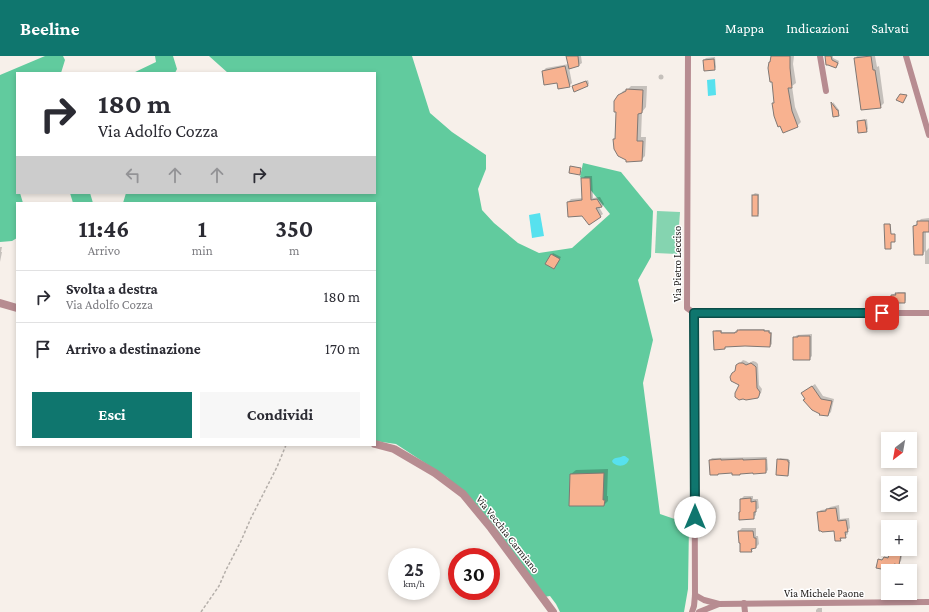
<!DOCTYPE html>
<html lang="it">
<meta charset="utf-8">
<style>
body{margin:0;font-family:"Crimson Pro",serif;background:#f7f7f7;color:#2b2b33;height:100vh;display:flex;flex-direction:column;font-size:15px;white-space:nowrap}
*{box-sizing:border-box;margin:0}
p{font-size:13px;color:#7c7c81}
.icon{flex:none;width:22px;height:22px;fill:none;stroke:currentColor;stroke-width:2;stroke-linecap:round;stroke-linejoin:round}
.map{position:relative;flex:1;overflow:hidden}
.details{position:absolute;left:16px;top:146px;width:360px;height:244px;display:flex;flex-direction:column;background:#fff;border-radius:0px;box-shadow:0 2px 6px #0003}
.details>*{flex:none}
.hud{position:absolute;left:16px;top:16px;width:360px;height:122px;border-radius:0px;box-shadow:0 2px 6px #0003;background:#fff;color:#2b2b33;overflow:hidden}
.needle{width:26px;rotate:211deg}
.controls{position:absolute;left:881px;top:376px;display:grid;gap:8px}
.controls a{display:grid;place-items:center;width:36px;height:36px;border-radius:0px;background:#fff;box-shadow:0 2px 6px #0003;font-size:20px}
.speed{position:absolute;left:388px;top:492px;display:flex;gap:8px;font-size:20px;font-weight:700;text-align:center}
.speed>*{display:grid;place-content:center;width:52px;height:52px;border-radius:50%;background:#fff;box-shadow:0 2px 6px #0003;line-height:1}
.speed small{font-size:10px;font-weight:400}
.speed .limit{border:6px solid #d22;background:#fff;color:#111}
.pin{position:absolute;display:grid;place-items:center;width:34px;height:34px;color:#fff;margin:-17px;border-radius:8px;box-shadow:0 2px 6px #0006}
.me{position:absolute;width:44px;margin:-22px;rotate:0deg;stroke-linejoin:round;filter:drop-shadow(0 0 3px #0008)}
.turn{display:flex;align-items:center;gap:14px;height:84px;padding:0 16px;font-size:18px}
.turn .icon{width:52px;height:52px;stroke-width:2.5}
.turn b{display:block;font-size:28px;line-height:34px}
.lanes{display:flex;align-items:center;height:38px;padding:0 16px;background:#0003;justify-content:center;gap:20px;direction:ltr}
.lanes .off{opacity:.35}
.eta{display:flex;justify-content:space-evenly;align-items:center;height:68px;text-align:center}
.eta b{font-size:24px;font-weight:700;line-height:28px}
.cta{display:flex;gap:8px;margin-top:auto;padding:8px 16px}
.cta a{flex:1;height:46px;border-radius:0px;background:#0f766e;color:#fff;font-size:16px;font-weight:700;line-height:46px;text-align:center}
.cta a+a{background:#f7f7f7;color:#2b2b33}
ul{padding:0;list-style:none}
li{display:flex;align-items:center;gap:12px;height:52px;padding:0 16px;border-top:1px solid #e1e1e2}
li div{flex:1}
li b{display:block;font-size:15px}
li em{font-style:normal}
header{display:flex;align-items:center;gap:24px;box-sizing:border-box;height:56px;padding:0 20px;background:#0f766e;color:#fff}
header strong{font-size:19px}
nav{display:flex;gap:22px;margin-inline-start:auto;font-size:14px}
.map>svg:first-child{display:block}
.green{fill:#85d4b0}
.forest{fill:#61cb9e}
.water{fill:#57e1ee}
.shadow{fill:#0003}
.building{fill:#f8b290;stroke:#807874}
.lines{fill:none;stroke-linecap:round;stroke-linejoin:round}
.path{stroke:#b5afaa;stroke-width:1.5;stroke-dasharray:3 2;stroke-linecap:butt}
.minor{stroke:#b78c91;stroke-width:6}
.tertiary{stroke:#b78c91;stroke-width:8}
.route-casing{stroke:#0a4d48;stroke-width:10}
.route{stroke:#0f766e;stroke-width:7}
.labels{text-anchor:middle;stroke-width:3;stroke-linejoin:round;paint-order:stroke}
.street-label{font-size:11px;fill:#1d1a18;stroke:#fff}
</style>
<header>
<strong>Beeline</strong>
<nav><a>Mappa</a><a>Indicazioni</a><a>Salvati</a></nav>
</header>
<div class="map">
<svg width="929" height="556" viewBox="0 0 929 556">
<rect width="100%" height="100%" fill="#f7f0ea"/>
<path class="green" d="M657 155 680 156 677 198 655 197Z"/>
<g class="forest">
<path d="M45 0H63L65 4 61 17H17V137H20L23 147H17V182L12 185 0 186V19Z"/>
<path d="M155 0H173L177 13 175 17H133L156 6Z"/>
<path d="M209 0H412L430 57 452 76 486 99V113L478 133 482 154 494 167 518 187 539 197 572 192 610 158 580 121 583 107 621 116 653 155 651 201 638 224 653 284 643 327 660 458 689 468 688 533 684 556H560L556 548 550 540 544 541 448 422 396 388 375 385V147H123L126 137H375V17H228Z"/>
<path d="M70 137H90L93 147H73Z"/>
</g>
<g class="water">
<path d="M715 23 716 39 708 40 707 24Z"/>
<path d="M540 157 544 180 532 182 529 159Z"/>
<path d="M623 400H625L629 403C627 411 618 411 613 407L612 405C615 400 619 403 623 400Z"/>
</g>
<g class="shadow">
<path d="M567 0H581L582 7 579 9 569 12 572 27 569 30 557 25 543 15 546 12 569 8Z"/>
<path d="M772 0H794L793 8 796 27 792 30 795 51 801 66 797 70 773 48 775 46Z"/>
<path d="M826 0H833V2L839 5 838 9 836 11Z"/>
<path d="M857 0H875L877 11 879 10 884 47 880 51 855 3Z"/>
<path d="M715 1 716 11 715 13 704 4 706 2Z"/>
<circle cx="661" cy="21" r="2.5"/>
<path d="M588 24 589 28 588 29 573 31 575 29Z"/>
<path d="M631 30H647L646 51 642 56 641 81H646L645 100 641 104 614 83 616 81 619 40 623 35 628 33Z"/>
<path d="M833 46 839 54V59L834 60Z"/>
<path d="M867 63 868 73 866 75 858 66 860 64Z"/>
<path d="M585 120H592L593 142 600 141 604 148 602 151H599L603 158 589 168 583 158 568 146 571 143 583 142 582 123Z"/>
<path d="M755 137 759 138V158L757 159 753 139Z"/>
<path d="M929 162V175H926V195L929 192V208H925V195L923 198 914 170 918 167V166L921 163Z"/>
<path d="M885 168H891V178H895V184L891 185V192Z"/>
<path d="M0 191H2L1 196H2L0 206Z"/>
<path d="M553 197 561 201 556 210 552 198Z"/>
<path d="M898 236H906V244L905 246 892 239 893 238H896Z"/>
<path d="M740 273H765V274H770V276H772V288L770 290 745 289 726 291 724 292 714 276 716 274H722V276H736Z"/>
<path d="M812 278V300L809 303 794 282 797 279Z"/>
<path d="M743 304 746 305 749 307 753 305 756 306 758 308 759 329 762 333 761 337 758 340 740 328 736 315 737 310Z"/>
<path d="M815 328 823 340 834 343 831 356 828 359 806 343 802 337Z"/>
<path d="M767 401 768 414 766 416 732 415 710 404 712 402Z"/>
<path d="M780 402 789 403V404H790L789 417 788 419 778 404Z"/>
<path d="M608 413 607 440H608V445L604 449 571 418 576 414Z"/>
<path d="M744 440H753V443H758L759 452 756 454V459L753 462 741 455V443Z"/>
<path d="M839 449 840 463 849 462 850 472 847 475 848 478 840 484 835 474 818 456 821 454 828 453 830 451Z"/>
<path d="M742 472H756V480H758L759 488 756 491H754V492L751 495 739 475Z"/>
<path d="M891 493H910L906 497 903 496 901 505 898 508 889 506Z"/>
<path d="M818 552H822V556H816V554Z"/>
</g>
<g class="building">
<path d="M566 0H578L579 10 569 13Z"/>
<path d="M771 0H790V12L792 32H788L792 55 798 71 783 77 780 70 778 71 774 60 772 47H774L772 26H770L768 12 769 6H770Z"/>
<path d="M825 0H831L832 4 838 7 836 12 828 9H826Z"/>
<path d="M871 0 873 14H875L881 52 861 54 854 2Z"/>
<path d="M714 3 715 14 704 15 703 4Z"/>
<path d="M565 10 570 31 558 33 557 27 544 29 542 15Z"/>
<path d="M586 25 588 30 574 36 572 30Z"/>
<path d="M626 33 643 34 642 57 638 58 637 85H643L642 105 626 106V104L618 100 614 93 613 83H615L616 56H614V45L618 39 626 35Z"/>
<path d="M900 38 907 39 903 47 896 44Z"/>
<path d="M831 46 837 54H838L839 60 833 61Z"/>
<path d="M865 64 867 76 858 77 857 65Z"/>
<path d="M570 110 581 112 580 119 569 117Z"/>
<path d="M581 122H590L591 144 597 143 602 151 596 152 601 161 589 169 582 160 568 161 567 146 582 144Z"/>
<rect x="752" y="139" width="6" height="21"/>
<path d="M917 165H929V176H923V199H914L913 170 917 169Z"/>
<path d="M884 168H890L891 178H895V186H891V193H885Z"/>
<path d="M551 198 560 203 554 213 545 208Z"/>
<path d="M895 237H905V247H891V239H896Z"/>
<path d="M737 274H764V275H769V277H771L770 291 745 290 725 291V293L714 294 713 275H721V277H735V276H737Z"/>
<path d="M798 280H810V304H793V281H798Z"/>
<path d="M739 307H743L746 309 751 307 755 310 756 311 757 332 760 336 759 340 758 342 746 344 743 343 739 344 735 341V337L739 329 731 325 730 321 732 317 735 315 736 309Z"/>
<path d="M812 330 821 343 832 345 828 360 819 359 820 358 812 354 803 344 805 343 801 337Z"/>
<path d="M721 403V404L743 403V404L766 403V417L753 418V417L740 418V419H732V417L718 418V419H710L709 404Z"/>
<path d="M777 403 788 404V406H789L788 420 776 419Z"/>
<path d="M604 417 603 444H605L604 450H569L570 418Z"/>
<path d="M751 442V446L756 445V456H754V463L739 464V456H740V443Z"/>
<path d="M836 452 838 465 846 464 848 476H845L846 482H840L841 485H835L834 475 822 476 821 475H819L817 456 826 455V453Z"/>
<path d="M738 475H753L754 482H756V492L751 493 752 496H740V487H739Z"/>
<path d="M895 493H902L899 509 894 508 892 515 876 512 878 503 882 504 884 501 888 502 890 495 894 496Z"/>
</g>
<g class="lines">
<path class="path" d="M201 556 219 530 226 514 241 485 251 462 277 411 286 389"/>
<g class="minor">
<path d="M688 0 687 252 694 257"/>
<path d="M820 0 826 35"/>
<path d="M906 0 929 79"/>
<path d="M694 257H929"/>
<path d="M695 539 704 544 719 548 929 546"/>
<path d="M744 547 745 556"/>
<path d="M692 556 694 550 695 539 694 257"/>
<path d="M699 556 719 548"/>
</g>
<g class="tertiary">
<path d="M0 247 17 252"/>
<path d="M375 388 394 393 435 417 463 438 491 472 553 556"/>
</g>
</g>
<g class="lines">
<defs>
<path id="route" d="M695 461 694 257H882"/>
</defs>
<use href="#route" class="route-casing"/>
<use href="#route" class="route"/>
</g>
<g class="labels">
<g class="street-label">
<text transform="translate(677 208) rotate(-90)" y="4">Via Pietro Lecciso</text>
<text transform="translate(508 478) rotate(52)" y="4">Via Vecchia Carmiano</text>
<text x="824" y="541">Via Michele Paone</text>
</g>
</g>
</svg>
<div class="controls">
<a><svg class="needle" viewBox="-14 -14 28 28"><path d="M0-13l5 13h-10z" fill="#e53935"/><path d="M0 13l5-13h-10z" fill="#7c7c81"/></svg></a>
<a><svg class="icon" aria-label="layers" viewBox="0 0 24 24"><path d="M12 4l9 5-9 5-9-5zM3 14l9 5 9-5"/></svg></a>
<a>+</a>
<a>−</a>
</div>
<div class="speed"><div>25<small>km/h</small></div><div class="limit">30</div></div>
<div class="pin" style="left:882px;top:257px;background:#d93025"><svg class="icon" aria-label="arrive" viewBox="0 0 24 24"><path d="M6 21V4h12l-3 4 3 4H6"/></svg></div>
<svg class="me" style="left:695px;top:461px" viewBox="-20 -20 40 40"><circle r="19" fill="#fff"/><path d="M0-13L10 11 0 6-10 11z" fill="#0f766e"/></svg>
<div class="hud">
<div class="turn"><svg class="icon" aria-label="right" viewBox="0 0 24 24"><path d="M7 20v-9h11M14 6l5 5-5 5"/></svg><div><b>180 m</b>Via Adolfo Cozza</div></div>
<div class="lanes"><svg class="icon off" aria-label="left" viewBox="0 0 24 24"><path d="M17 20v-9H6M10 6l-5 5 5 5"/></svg><svg class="icon off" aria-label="ahead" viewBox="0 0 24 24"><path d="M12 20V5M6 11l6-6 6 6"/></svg><svg class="icon off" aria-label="ahead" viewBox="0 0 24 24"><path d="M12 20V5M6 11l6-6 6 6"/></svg><svg class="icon" aria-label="right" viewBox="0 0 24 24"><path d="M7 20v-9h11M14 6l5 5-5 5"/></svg></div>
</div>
<section class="details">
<div class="eta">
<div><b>11:46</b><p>Arrivo</p></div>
<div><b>1</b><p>min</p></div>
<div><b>350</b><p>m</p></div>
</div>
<ul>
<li><svg class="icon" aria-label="right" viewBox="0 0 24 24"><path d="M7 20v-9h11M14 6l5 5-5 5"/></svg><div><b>Svolta a destra</b><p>Via Adolfo Cozza</p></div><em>180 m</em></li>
<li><svg class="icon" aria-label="arrive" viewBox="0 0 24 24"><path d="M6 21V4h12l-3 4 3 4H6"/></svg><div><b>Arrivo a destinazione</b></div><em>170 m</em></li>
</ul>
<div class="cta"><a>Esci</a><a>Condividi</a></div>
</section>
</div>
